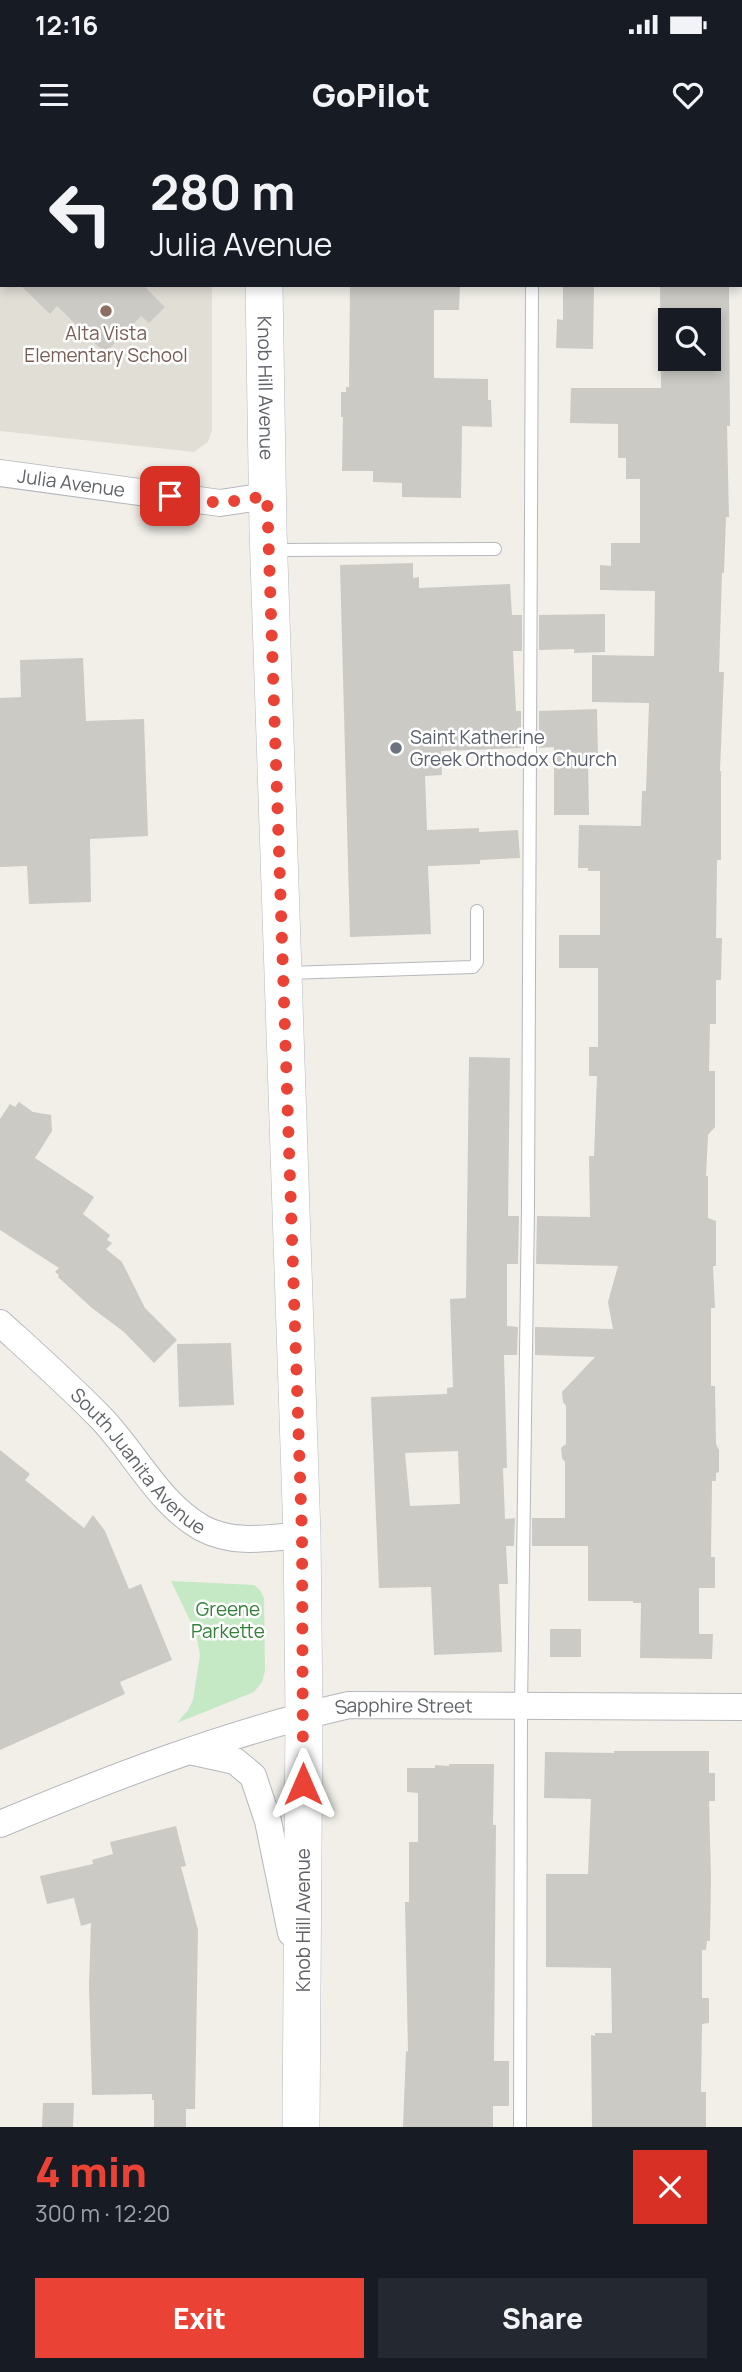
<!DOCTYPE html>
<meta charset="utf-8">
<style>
body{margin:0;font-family:Manrope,sans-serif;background:#242831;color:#f1f3f6;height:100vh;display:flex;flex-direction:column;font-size:26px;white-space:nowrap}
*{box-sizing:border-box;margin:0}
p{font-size:23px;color:#9ea1a6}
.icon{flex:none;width:38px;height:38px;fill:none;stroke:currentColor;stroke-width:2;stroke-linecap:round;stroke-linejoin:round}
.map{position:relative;height:1987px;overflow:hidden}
.details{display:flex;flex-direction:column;background:#171b24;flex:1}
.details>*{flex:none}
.hud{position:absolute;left:0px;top:0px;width:742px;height:147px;box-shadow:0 4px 10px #0003;background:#171b24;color:#f1f3f6;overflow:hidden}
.fabs{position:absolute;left:658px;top:168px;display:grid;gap:14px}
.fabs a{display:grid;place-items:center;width:63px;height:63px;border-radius:0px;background:#171b24;box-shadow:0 4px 10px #0003;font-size:35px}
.pin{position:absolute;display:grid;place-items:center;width:60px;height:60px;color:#fff;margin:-30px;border-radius:14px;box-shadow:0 4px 10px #0006}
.me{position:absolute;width:77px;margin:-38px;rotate:0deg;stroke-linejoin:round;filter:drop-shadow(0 0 5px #0008)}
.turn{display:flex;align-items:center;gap:24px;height:147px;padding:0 35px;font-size:32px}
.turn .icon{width:91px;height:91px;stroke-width:2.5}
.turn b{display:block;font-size:49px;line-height:60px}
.round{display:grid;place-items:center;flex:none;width:74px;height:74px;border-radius:0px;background:#242831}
.headline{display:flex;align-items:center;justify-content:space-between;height:119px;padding:0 35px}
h1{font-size:42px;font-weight:800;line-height:52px;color:#ea4335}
.action{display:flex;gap:14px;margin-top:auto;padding:14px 35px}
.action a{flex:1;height:80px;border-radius:0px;background:#ea4335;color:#fff;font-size:28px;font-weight:800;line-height:80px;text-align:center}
.action a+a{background:#242831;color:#f1f3f6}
.status{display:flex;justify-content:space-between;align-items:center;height:49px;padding:0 35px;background:#171b24;direction:ltr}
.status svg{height:19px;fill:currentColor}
header{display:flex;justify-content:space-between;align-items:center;height:91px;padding:0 35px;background:#171b24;font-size:32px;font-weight:800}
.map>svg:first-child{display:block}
.education{fill:#e1ded6}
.green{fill:#c5e8c5}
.building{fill:#cccac5;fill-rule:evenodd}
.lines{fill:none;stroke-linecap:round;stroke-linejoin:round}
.lane-casing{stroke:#b5b8bc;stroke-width:14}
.street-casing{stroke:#b5b8bc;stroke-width:28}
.secondary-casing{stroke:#b6babf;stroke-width:38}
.lane{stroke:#fff;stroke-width:12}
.street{stroke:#fff;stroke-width:26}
.secondary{stroke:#fff;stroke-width:37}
.route{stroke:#ea4335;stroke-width:12;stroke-dasharray:0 21.6}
.education-dot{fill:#8d6e63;stroke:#fff;stroke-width:2.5}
.worship-dot{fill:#6b7280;stroke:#fff;stroke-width:2.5}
.labels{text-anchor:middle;stroke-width:5;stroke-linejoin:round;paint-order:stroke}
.education-label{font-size:19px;fill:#785e54;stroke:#fff}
.street-label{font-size:19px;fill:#5f6368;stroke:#fff}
.worship-label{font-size:19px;fill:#5b616d;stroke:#fff;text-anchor:start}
.park-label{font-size:19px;fill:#348238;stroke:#fff}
</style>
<div class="status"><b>12:16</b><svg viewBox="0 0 49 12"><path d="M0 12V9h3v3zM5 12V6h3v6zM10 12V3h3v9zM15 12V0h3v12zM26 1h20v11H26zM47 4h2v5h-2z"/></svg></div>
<header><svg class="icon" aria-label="menu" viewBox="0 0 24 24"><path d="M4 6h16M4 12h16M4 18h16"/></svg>GoPilot<svg class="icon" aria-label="heart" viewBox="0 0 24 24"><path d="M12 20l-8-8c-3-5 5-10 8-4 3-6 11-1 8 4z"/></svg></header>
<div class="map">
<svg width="742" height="1987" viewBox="0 0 742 1987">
<rect width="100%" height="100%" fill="#f1efe8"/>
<path class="education" d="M0 0H213L2 2V145H212V290L208 302 194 312 0 291Z"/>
<path class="green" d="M171 1441 254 1445 260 1450 264 1458 265 1531 262 1542 254 1552 177 1583 188 1570 193 1560 200 1515 196 1493Z"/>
<g class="building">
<path d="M20 145H143L165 167 149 183 141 176 105 213 57 166 50 174Z"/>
<path d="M350 145H460L459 170H434V238L488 239V260H491L492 287 462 286 461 358 402 357V343L373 342V331H342L343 277H341V252H346V247H349Z"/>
<path d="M563 145H594L593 209 556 208 557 179 563 180Z"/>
<path d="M660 145H729L730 286H727L729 377H726L724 433H722L719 532H724L720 631H721V720H717L716 798H722L721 840H716V884H710L709 931H715V987L708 995 706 1036H708V1078L716 1081V1126H713L715 1168H711V1246H715L716 1304 719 1310V1332L716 1333V1341H712L711 1417H715V1448H699V1494H713L712 1519 640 1518 641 1463H633V1461H588V1406H532V1378H565V1322L562 1318 561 1308 566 1304V1266L563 1262 562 1252 595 1217 535 1215V1187L613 1189 608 1162 618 1126 536 1124 537 1076 590 1077 589 1016H594L597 936H589V907H598V828H559V795H600V731H588V728H578L579 685 641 686 642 651H646L649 563 592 562V515L654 516 655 451 600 450V425L611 426V403H640V339H626V318H618V284L570 283 571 248H661ZM670 180H709V219H670Z"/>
<path d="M413 423V438L419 437V448L510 444 512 475H522V511H513L516 571H521V608L441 611 442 635 425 636 427 690 479 688V692L518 690 520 718 480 720V724L428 726 431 794 350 797 340 425Z"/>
<path d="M605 474V512L574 513V509L539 510V475Z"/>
<path d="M83 518 86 581 144 579 148 696 90 699 91 762 29 764 27 726 0 727V558L21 557 20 520Z"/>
<path d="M597 569 598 619 588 620 589 675H554V607L539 608V571Z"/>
<path d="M469 917 510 918 508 1076H519L518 1124H507V1186L518 1187 517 1215H504L507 1328H503L505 1379 515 1378 514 1406H506L508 1444H499L502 1512 434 1515 431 1447 379 1448 371 1257 447 1254V1248L453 1247 450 1159 466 1158ZM458 1311 460 1364 410 1366 405 1313Z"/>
<path d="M19 962 33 972 51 975 52 991 35 1018 94 1057 83 1074 110 1095 107 1100 112 1103 106 1109 122 1122 145 1168 177 1200 154 1223 124 1192 92 1168 58 1137 59 1135 55 1132 59 1128 0 1090V979L10 964 15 967Z"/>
<path d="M231 1203 234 1265 179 1267 177 1204Z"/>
<path d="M0 1310 30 1334 25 1340 84 1388 93 1375 105 1391 129 1449 141 1444 172 1520 120 1542 125 1554 0 1610Z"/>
<rect x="550" y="1489" width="31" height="28"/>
<path d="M614 1611H709V1633H715V1661H709L711 1737 710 1801H707L706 1810H702V1858H709V1883L702 1884 701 1952H706V1987H592L591 1895 595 1896V1893H612L611 1828 546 1827V1734H588L591 1659 544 1658 545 1612 614 1613Z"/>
<path d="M449 1624H494L493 1685H496L494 1921H509V1966H493V1987H403L406 1911 408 1912 405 1762H409V1702H418V1653L407 1652V1628H435V1625L449 1626Z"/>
<path d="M176 1686 186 1726 181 1727 198 1790 195 1969H186V1987H154V1960H152V1954L92 1955 89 1846 91 1783 81 1786 74 1758 47 1764 40 1736 93 1724 92 1720 113 1714 110 1702Z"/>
<path d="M43 1963H74L73 1987H42Z"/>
</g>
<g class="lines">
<defs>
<g id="lane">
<path d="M533 2V0"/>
<path d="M273 410 495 409"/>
<path d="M287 833 473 827 477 822V771"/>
<path d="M520 1987 521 1567 528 1068 532 145"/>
</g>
<g id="street">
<path id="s1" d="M0 333 220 363 267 356"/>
<path id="s2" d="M0 1183C34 1214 69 1245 101 1278 135 1313 159 1364 202 1388 233 1405 269 1398 302 1395"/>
<path d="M194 1612 235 1621 253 1636 268 1681 291 1793"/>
<path id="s3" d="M0 1684C113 1637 229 1592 349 1565L742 1567"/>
</g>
<g id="secondary">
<path d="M266 2V0"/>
<path id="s4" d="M264 145 268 390 302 1395 304 1575 301 1987"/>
</g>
</defs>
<use href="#lane" class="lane-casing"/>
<use href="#street" class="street-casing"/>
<use href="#secondary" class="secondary-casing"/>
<use href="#lane" class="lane"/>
<use href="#street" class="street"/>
<use href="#secondary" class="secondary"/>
</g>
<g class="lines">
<path class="route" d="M170 356 220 363 267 356 302 1395 303 1644"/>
</g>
<circle class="education-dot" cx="106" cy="171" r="7"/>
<circle class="worship-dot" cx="396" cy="608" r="7"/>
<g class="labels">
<g class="education-label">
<text x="106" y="200">Alta Vista<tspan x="106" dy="22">Elementary School</tspan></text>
</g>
<g class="street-label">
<text dy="7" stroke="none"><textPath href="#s4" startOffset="103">Knob Hill Avenue</textPath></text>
<text dy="7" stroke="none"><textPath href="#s1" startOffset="72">Julia Avenue</textPath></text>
<text dy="7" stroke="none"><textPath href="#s2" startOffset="196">South Juanita Avenue</textPath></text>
<text dy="7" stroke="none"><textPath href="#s3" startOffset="424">Sapphire Street</textPath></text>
<text transform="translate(303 1780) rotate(-90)" y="7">Knob Hill Avenue</text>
</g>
<g class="worship-label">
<text x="410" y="604">Saint Katherine<tspan x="410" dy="22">Greek Orthodox Church</tspan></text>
</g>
<g class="park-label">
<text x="228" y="1476">Greene<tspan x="228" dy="22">Parkette</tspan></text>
</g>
</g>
</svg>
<div class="fabs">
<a><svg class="icon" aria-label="search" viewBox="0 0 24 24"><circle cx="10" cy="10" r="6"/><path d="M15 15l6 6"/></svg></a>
</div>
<div class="pin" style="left:170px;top:356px;background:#d93025"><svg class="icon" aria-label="arrive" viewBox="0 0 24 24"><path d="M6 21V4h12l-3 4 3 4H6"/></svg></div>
<svg class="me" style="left:303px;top:1644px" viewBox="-20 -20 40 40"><path d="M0-17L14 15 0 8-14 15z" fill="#ea4335" stroke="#fff" stroke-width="4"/></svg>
<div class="hud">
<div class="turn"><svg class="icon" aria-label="left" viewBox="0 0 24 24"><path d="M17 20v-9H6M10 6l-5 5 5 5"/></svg><div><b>280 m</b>Julia Avenue</div></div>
</div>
</div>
<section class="details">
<div class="headline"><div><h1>4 min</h1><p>300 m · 12:20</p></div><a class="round" style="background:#d93025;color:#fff"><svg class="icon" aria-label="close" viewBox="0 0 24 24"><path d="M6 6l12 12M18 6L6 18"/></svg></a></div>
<div class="action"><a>Exit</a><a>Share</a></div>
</section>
